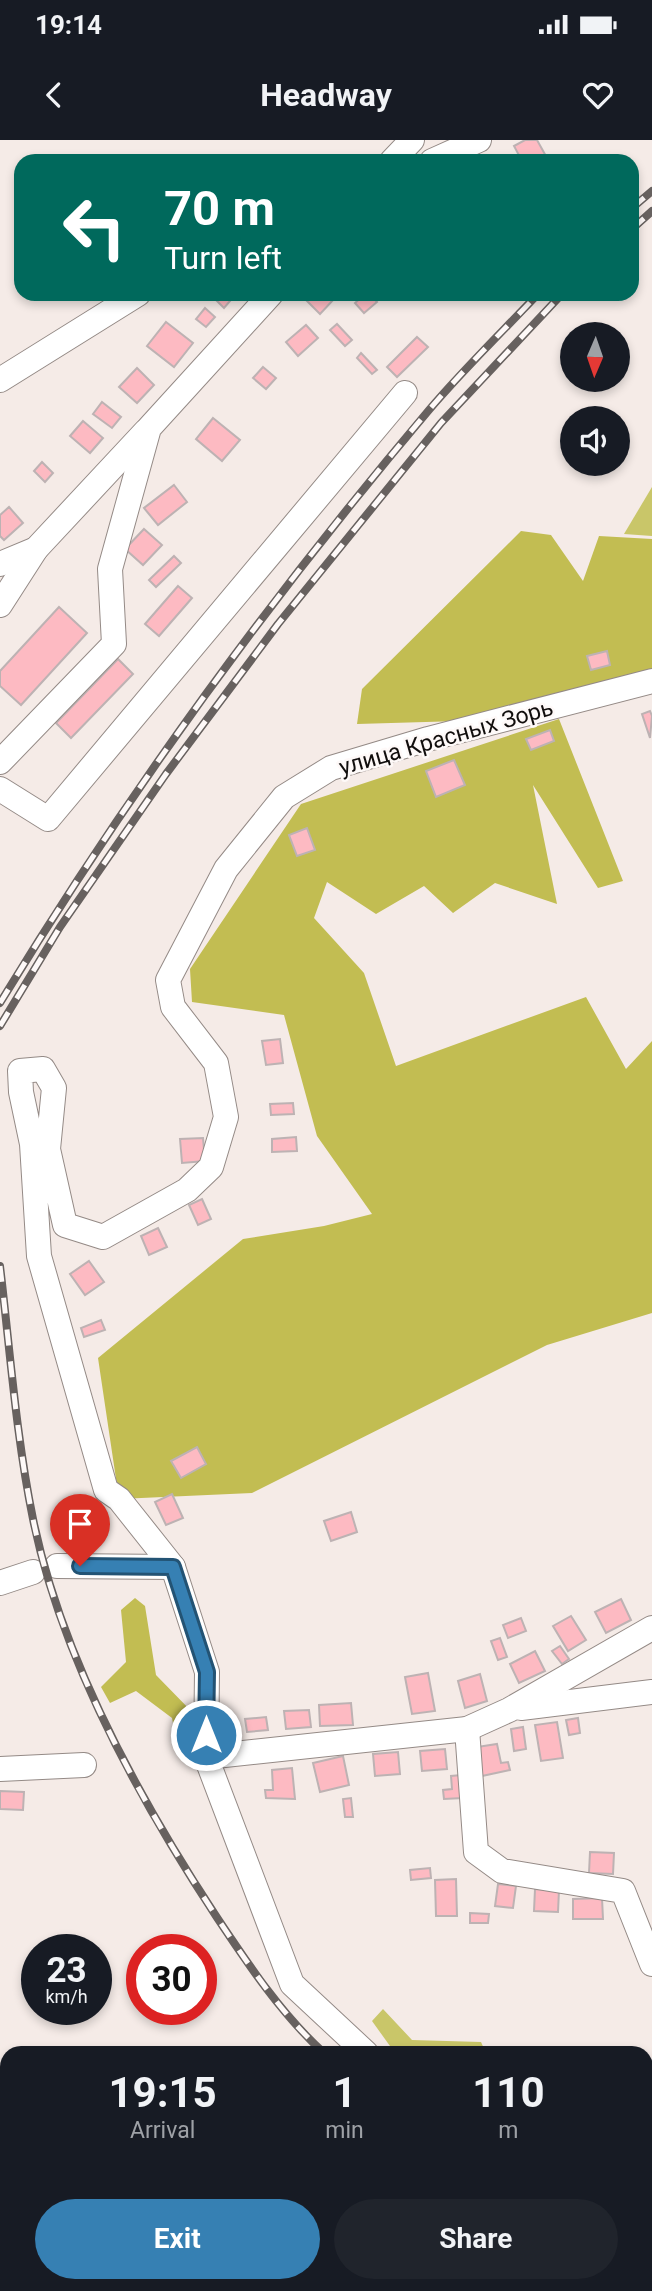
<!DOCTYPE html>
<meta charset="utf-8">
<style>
body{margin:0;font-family:Roboto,sans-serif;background:#20242c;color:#f1f3f6;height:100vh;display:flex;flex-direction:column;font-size:26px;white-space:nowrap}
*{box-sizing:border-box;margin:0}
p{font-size:23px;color:#9ea1a6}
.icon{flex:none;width:38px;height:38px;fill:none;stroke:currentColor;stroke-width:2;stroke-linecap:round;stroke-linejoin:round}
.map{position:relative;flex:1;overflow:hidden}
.panel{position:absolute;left:0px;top:1906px;width:653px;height:247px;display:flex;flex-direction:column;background:#171b24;border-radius:21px 21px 0 0;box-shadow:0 4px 10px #0003}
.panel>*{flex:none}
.banner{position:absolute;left:14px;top:14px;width:625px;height:147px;border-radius:21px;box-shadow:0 4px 10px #0003;background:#00695c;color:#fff;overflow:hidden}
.needle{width:46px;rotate:182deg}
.fabs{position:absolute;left:560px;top:182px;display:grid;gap:14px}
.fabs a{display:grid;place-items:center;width:70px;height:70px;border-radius:50%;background:#171b24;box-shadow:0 4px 10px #0003;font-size:35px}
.speed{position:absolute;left:21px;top:1794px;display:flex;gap:14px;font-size:35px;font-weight:700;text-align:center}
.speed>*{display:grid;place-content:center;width:91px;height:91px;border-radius:50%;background:#171b24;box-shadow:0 4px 10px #0003;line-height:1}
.speed small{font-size:18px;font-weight:400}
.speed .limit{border:10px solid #d22;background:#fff;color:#111}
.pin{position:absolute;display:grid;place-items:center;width:60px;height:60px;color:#fff;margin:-72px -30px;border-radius:50% 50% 50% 0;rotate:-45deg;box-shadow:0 0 7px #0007}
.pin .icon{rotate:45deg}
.me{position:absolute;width:77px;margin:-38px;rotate:0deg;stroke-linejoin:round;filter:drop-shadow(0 0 5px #0008)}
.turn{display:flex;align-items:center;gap:24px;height:147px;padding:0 35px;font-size:32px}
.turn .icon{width:91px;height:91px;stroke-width:2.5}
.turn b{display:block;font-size:49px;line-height:60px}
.eta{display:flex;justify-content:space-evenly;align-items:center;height:119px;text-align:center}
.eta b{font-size:42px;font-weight:700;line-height:49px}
.action{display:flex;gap:14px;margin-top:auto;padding:14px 35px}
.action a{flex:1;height:80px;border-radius:42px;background:#3680b3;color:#fff;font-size:28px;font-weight:700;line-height:80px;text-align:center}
.action a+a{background:#20242c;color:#f1f3f6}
.status{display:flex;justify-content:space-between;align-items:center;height:49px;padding:0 35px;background:#171b24;direction:ltr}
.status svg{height:19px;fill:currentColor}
header{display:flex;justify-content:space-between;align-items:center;height:91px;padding:0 35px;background:#171b24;font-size:32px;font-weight:700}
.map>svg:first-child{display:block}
.green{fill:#c9c669}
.forest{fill:#c2bd52}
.building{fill:#fdbac2;stroke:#bdb2b3;stroke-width:2}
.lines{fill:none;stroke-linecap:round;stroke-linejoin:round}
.minor-casing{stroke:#948a86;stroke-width:26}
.minor{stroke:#fff;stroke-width:24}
.rail-casing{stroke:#67615f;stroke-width:8}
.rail{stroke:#fef9f8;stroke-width:5;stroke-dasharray:16;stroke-linecap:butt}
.route-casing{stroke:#235374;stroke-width:18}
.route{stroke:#3680b3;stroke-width:12}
.labels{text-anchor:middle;stroke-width:5;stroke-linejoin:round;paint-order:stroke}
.street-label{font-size:23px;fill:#110e0d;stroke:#fef9f8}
</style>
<div class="status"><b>19:14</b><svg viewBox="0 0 49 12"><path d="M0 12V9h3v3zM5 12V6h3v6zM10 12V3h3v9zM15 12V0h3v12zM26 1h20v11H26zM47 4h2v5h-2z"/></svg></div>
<header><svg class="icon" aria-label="back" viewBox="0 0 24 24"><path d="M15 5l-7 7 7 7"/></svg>Headway<svg class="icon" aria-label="heart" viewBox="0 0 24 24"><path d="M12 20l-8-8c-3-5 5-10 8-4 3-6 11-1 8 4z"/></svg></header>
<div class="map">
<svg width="652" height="2151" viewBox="0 0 652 2151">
<rect width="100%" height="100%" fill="#f5ebe7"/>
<g class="green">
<path d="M652 347V396L624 394Z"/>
<path d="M383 1869 412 1900 481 1902 486 1913H395L372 1881Z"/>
<path d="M7 2085V2146H593L602 2151H0V2086Z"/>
</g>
<g class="forest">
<path d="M521 391 551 395 583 441 599 396 652 399V533L460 581 357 584 362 549Z"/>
<path d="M559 579 623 741 598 748 533 645 557 764 495 743 453 773 424 746 376 774 327 742 314 778 364 833 396 926 586 857 626 929 652 901V1173L547 1205 252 1353 119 1359 98 1218 243 1099 324 1086 372 1074 317 996 284 875 192 862 190 829 301 664Z"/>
<path d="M135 1458 145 1466 156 1535 195 1575 191 1598 174 1589 172 1578 136 1551 110 1563 101 1547 126 1522 121 1470Z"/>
</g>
<g class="building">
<path d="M525 0H537L547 18 522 21 514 6Z"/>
<path d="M210 154H236L224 168Z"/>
<path d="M314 154H329L334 159 320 174 307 161Z"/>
<path d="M365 154H370L377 162 364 173 355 163Z"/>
<path d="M205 168 215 177 206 187 196 179Z"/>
<path d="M166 182 193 203 174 227 147 206Z"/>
<path d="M337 184 352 200 345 206 330 190Z"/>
<path d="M306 185 318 198 298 216 286 202Z"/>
<path d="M417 197 428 207 397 237 387 227Z"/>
<path d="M361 213 377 230 372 234 357 218Z"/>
<path d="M263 227 276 238 266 249 253 238Z"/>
<path d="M137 228 154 245 137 263 119 247Z"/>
<path d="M102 262 121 277 112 288 93 274Z"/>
<path d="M213 278 240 300 222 321 196 299Z"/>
<path d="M83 281 103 298 90 313 70 296Z"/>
<path d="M42 322 53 333 45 342 34 331Z"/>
<path d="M174 345 187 362 158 385 144 368Z"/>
<path d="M9 367 23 383 4 400 0 396V375Z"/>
<path d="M144 389 162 405 143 425 125 409Z"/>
<path d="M174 416 181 423 156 447 149 440Z"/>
<path d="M178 446 192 458 159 496 145 484Z"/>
<path d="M59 467 87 493 21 565 0 546V531Z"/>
<path d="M607 511 610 525 591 530 587 516Z"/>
<path d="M118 519 133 534 71 598 56 583Z"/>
<path d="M650 571 652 576 650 598 642 574Z"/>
<path d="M550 590 554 601 531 610 526 599Z"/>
<path d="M454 620 465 645 436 657 426 631Z"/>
<path d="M307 688 315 710 297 716 289 695Z"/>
<path d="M280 899 283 923 266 925 262 901Z"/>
<path d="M293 963 294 974 271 975 270 964Z"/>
<path d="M296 997 297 1011 272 1012V999Z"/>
<path d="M203 998 205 1021 182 1023 180 999Z"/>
<path d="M202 1059 211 1079 198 1085 189 1065Z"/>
<path d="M158 1088 167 1107 149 1115 141 1096Z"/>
<path d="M89 1121 104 1142 85 1155 70 1134Z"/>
<path d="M101 1180 105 1190 84 1197 81 1188Z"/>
<path d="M197 1307 206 1324 181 1338 171 1321Z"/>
<path d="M172 1354 183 1378 166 1385 155 1362Z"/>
<path d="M351 1372 357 1392 331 1401 324 1381Z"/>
<path d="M621 1459 631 1480 606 1493 595 1472Z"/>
<path d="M571 1476 586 1500 568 1511 553 1486Z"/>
<path d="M521 1478 526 1491 508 1498 503 1485Z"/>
<path d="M500 1498 507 1517 498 1520 491 1501Z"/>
<path d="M560 1506 569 1519 562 1524 552 1511Z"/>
<path d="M535 1511 545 1531 519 1543 510 1524Z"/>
<path d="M428 1533 435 1571 412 1574 405 1537Z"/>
<path d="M480 1534 487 1561 465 1568 458 1541Z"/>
<path d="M351 1563 353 1585 320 1586 319 1565Z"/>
<path d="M309 1570 311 1587 286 1589 284 1571Z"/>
<path d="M266 1577 268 1590 247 1592 245 1579Z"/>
<path d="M578 1578 580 1593 569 1595 566 1580Z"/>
<path d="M557 1582 563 1618 541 1621 535 1585Z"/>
<path d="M523 1587 526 1609 514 1611 511 1589Z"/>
<path d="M497 1604 501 1623 508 1622 510 1630 482 1636 477 1607Z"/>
<path d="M445 1609 447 1629 422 1631 420 1611Z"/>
<path d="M398 1612 400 1634 375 1636 373 1614Z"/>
<path d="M343 1616 349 1645 320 1652 313 1623Z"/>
<path d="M292 1628 295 1659 266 1658 265 1650H273L272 1630Z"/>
<path d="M461 1635 463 1658 444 1659 443 1650 452 1649 451 1636Z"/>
<path d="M0 1651 24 1652 23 1670 0 1669Z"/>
<path d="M351 1658 353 1677H345L343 1659Z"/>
<path d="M590 1712 614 1713 613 1734 589 1733Z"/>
<path d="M430 1728 431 1738 411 1740 410 1730Z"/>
<path d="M456 1739 457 1776H436L435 1740Z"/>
<path d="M498 1744 516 1746 513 1768 495 1766Z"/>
<path d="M535 1749 559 1750 558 1772 534 1771Z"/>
<path d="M602 1758 603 1779H573V1759Z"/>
<path d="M470 1773 489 1774 488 1783H470Z"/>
</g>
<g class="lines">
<defs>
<g id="minor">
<path d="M392 21 412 0"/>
<path d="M432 21 479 0"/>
<path d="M0 240 138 154"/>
<path d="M0 424 36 409 146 291"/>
<path d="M0 465 36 409"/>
<path d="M0 622 114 504 110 429 149 288 271 154"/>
<path d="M0 649 48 679 405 253"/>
<path d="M57 1426 173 1427"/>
<path d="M0 1443 33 1432"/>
<path d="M521 1568 652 1552"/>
<path d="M467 1589 476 1712 502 1731 623 1751 652 1824"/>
<path d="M206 1617 467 1589 509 1570 652 1488"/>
<path d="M0 1629 84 1625"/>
<path d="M366 1913 292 1844 206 1617 207 1532 173 1427 119 1359 106 1350 39 1116 32 1004 21 952 20 931 43 929 54 948 48 1009 65 1085 103 1097 187 1050 211 1027 226 977 216 923 173 867 168 840 226 729 284 657 331 628 428 599 652 541"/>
</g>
</defs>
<use href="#minor" class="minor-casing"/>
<use href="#minor" class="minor"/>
<defs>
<g id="rail">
<path d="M632 68 652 51"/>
<path d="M632 89 652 71"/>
<path d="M0 863C127 654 271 457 429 270 463 230 501 193 538 154"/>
<path d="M0 886 60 787 166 634 278 484 441 283 562 154"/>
<path d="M0 1126C10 1210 16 1296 33 1379 61 1517 139 1659 216 1776 248 1824 281 1874 324 1913"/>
<path d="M0 2020 7 2019"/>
<path d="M646 2125 652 2127"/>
<path d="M646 2138 652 2141"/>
</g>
</defs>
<use href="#rail" class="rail-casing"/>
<use href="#rail" class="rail"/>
</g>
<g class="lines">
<defs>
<path id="route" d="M80 1426 173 1427 207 1532 206 1595"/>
</defs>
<use href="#route" class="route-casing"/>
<use href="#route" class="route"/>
</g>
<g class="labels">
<g class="street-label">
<text transform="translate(446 597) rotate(-16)" y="8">улица Красных Зорь</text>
</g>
</g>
</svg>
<div class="fabs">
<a><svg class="needle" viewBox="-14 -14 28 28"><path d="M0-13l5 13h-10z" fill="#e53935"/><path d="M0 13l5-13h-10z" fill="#9ea1a6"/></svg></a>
<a><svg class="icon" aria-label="sound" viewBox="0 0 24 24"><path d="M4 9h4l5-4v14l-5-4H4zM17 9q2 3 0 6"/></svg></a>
</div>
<div class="speed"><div>23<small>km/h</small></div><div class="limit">30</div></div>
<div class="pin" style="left:80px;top:1426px;background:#d93025"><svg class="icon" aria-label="arrive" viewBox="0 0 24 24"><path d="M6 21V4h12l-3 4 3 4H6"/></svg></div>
<svg class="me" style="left:206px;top:1595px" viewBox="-20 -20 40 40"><circle r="17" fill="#3680b3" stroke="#fff" stroke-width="3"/><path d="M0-11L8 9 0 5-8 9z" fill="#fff"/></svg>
<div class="banner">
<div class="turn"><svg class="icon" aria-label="left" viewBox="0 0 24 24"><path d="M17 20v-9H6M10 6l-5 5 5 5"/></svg><div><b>70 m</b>Turn left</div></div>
</div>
<section class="panel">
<div class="eta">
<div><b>19:15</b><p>Arrival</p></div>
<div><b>1</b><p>min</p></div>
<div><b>110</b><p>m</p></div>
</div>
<div class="action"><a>Exit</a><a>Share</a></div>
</section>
</div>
